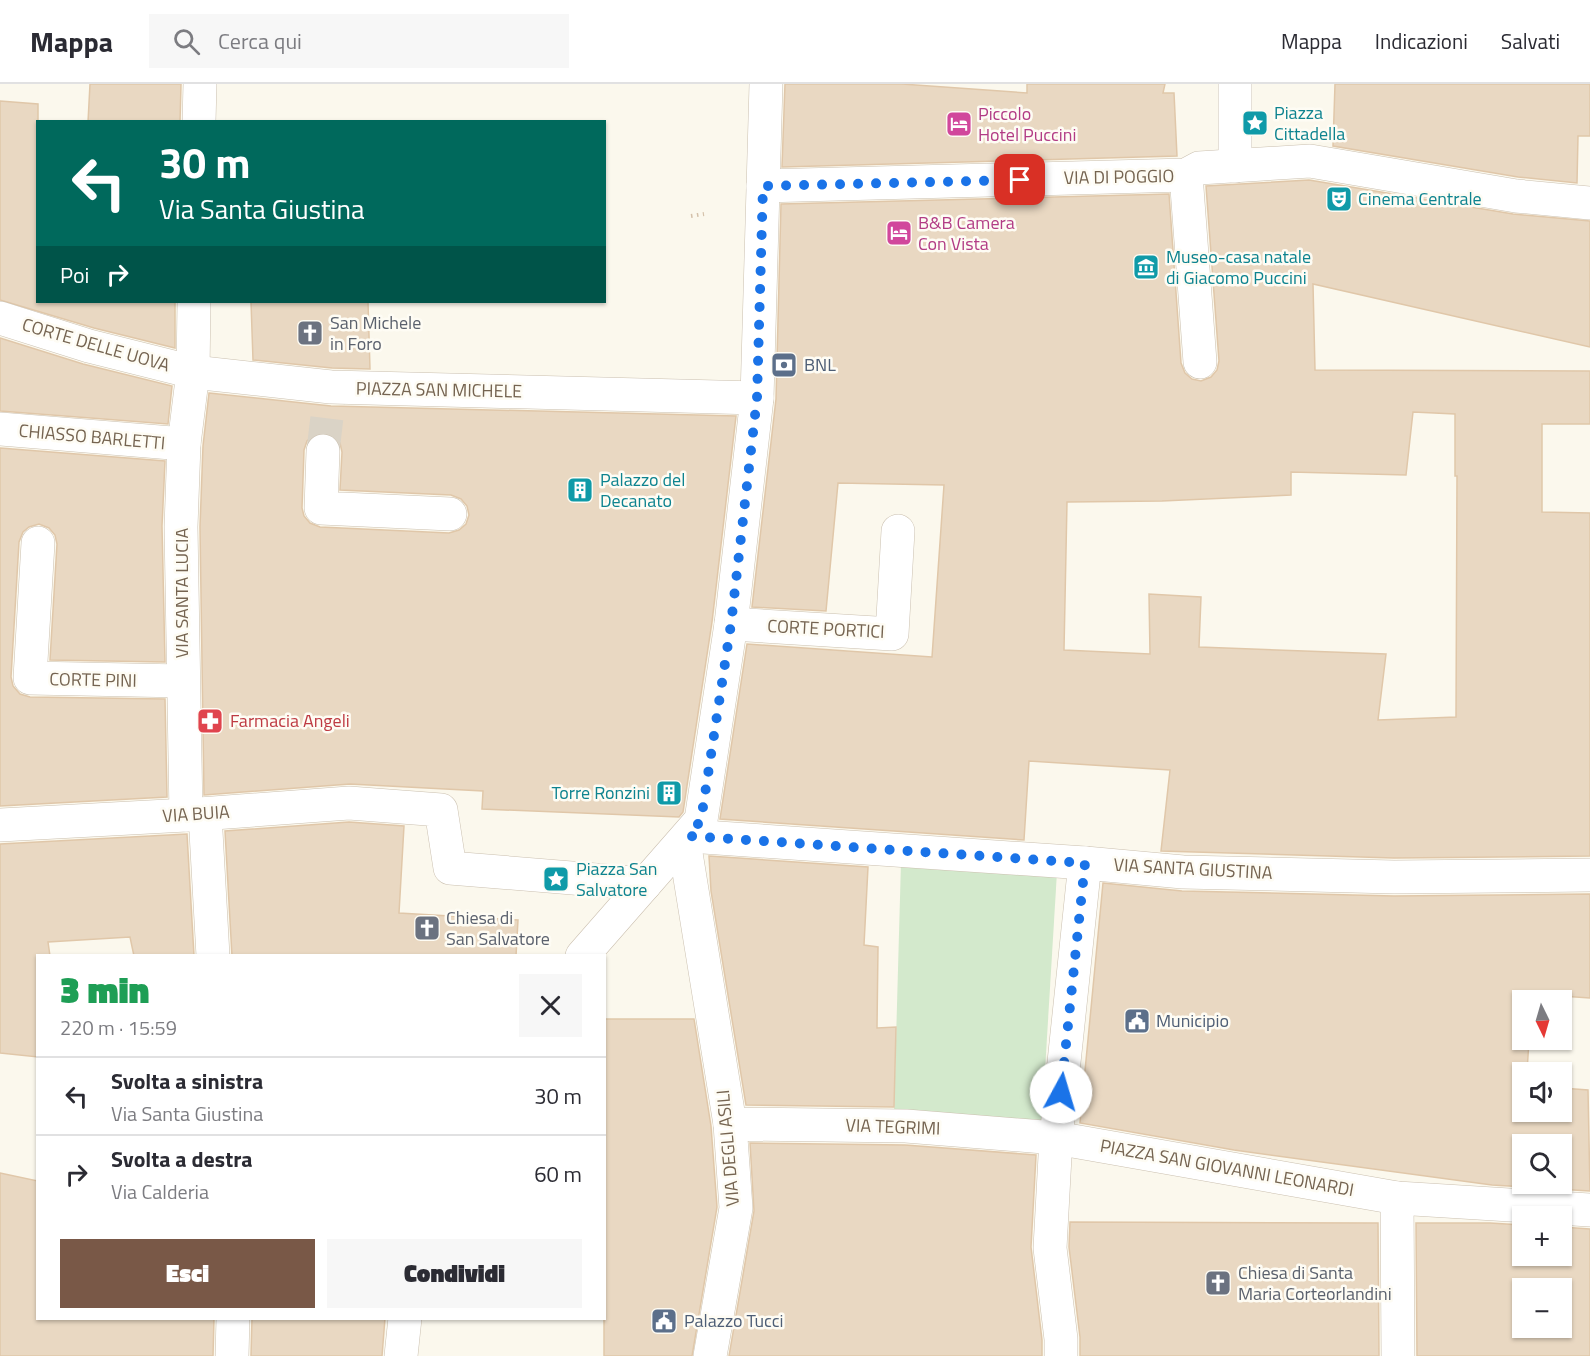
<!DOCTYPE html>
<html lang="it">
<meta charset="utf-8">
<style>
body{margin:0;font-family:"Titillium Web",sans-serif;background:#f7f7f7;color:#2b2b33;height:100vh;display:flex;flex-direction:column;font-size:22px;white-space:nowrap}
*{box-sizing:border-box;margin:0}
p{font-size:20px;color:#7c7c81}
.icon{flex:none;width:33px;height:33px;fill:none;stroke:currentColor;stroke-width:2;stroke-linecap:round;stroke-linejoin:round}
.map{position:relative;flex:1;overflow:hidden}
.sheet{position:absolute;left:36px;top:870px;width:570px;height:366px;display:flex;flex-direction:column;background:#fff;border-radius:0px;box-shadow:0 2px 4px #0004}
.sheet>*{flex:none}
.guide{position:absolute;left:36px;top:36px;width:570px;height:183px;border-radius:0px;box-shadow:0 2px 4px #0004;background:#00695c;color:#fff;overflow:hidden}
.needle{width:39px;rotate:175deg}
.tools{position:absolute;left:1512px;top:906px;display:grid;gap:12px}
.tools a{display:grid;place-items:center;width:60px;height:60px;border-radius:0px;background:#fff;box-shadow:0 2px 4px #0004;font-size:30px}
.pin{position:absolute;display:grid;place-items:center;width:51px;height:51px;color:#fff;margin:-26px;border-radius:12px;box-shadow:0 3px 9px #0006}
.me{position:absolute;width:66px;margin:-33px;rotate:6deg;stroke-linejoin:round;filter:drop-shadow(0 0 4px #0008)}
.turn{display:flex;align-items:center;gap:21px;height:126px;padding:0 24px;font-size:27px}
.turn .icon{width:78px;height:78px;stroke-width:2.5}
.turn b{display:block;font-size:42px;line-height:51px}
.then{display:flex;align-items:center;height:57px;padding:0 24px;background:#0003;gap:12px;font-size:22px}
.round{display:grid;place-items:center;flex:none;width:63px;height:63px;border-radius:0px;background:#f7f7f7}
.overview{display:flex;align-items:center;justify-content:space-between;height:102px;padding:0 24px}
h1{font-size:36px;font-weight:800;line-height:45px;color:#1e9e55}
.cta{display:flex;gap:12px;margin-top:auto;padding:12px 24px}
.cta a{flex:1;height:69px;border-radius:0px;background:#795847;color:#fff;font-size:24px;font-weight:800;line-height:69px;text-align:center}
.cta a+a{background:#f7f7f7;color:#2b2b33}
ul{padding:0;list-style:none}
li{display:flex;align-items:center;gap:18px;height:78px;padding:0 24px;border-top:2px solid #e1e1e2}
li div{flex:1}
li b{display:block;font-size:22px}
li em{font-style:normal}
header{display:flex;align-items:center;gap:36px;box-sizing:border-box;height:84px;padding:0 30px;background:#fff;border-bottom:2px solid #e1e1e2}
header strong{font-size:28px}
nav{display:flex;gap:33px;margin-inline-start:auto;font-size:21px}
.search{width:420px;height:54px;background:#f7f7f7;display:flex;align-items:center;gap:15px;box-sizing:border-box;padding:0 21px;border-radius:0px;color:#7c7c81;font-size:22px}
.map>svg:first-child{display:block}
.green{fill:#d3e9cc}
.building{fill:#e9d8c2;stroke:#e0c7a9;stroke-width:1.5;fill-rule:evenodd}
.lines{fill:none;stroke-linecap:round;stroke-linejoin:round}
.pedestrian-tunnel{stroke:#dad3c6;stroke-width:33;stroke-dasharray:33 16;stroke-linecap:butt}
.pedestrian-casing{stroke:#cbc0b0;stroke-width:34}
.minor-casing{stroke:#cbc0b0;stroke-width:34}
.path{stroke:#d4c1aa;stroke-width:4;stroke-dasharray:1.5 4.5;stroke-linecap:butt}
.pedestrian{stroke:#fff;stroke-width:33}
.minor{stroke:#fff;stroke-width:33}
.route{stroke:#1a73e8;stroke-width:10;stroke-dasharray:0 18}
.labels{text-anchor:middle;stroke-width:5;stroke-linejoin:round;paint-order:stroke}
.culture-label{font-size:18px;fill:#0d838f;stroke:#fefcf4;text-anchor:start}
.hotel-label{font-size:18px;fill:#b23c85;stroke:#fefcf4;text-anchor:start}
.street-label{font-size:18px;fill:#756451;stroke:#fefcf4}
.worship-label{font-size:18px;fill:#5b616d;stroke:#fefcf4;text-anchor:start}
.service-label{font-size:18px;fill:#4e5e75;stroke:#fefcf4;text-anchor:start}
.health-label{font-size:18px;fill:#be3a42;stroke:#fefcf4;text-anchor:start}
</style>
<header>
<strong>Mappa</strong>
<div class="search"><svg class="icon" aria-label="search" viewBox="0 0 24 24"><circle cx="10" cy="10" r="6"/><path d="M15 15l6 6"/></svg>Cerca qui</div>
<nav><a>Mappa</a><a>Indicazioni</a><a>Salvati</a></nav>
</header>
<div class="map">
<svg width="1590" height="1272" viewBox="0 0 1590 1272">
<rect width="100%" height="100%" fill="#fbf8ed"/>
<path class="green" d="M901 778 1057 788 1042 1036 894 1028Z"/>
<g class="building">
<path d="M90 0H181L180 38H88Z"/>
<path d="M785 0H902L1027 9V0H1165L1163 9H1174L1177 72 782 83Z"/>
<path d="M1335 0H1590V52H1578L1577 99 1518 93 1333 62Z"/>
<path d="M0 17 38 20V218H175V264L94 244 0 216Z"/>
<path d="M1309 96 1513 130 1590 137V263L1313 200 1315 286 1590 287V340H1542V428L1590 429V772L1394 774 1161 767 1170 686 1029 677 1024 756 720 735 747 560 932 573 944 401 838 399 826 527 752 523 776 315 781 120 1169 110 1181 279 1185 289 1192 295 1201 297 1211 293 1217 286 1219 277 1206 102ZM1413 328 1455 330V392H1457L1456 633 1378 636 1386 570 1199 563 1201 513 1149 510 1150 570 1064 566 1067 418 1162 417 1291 411V388L1406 391Z"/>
<path d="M251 218H368L370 285 332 284 253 276Z"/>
<path d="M0 254 83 280 172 302 168 340 0 327Z"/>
<path d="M209 309 331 322 736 332 712 538 683 728 679 733 482 725 483 707 350 700 204 711 200 443 203 362ZM323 348 332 351 340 359 342 368 340 406 451 411 461 415 467 422 469 431 466 440 459 446 449 449 320 443 310 439 304 432 302 424 304 366 307 357 315 350Z"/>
<path d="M0 364 165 377 162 442 165 578 50 576 57 460 55 451 49 444 39 440 29 443 23 448 19 458 11 593 13 602 20 610 30 613 165 615 167 713 0 722Z"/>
<path d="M349 738 404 742 399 829 518 836 516 872H232L225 747Z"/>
<path d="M187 750 194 872H134L130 853 48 858 50 872H38V973L0 969V760Z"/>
<path d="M709 772 868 783 864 861 878 863 877 944 896 943 894 1023 746 1021 711 807Z"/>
<path d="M1103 799 1182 807 1394 812 1590 810V914L1532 910V916H1522V956H1529L1527 988H1522V1028H1562V1004L1588 1006 1590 1107 1492 1101 1234 1066 1080 1039ZM1522 1060H1562V1100H1522Z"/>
<path d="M604 935H694L711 1042 717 1123 692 1272H604Z"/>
<path d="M750 1059 905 1061 1036 1071 1031 1163 1042 1256V1272H729L754 1127Z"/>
<path d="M0 1089 38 1097V1234H214L213 1272H0Z"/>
<path d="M1070 1138 1378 1139 1379 1272H1080V1253L1069 1163Z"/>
<path d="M1416 1139H1490L1522 1141V1172H1562V1143L1590 1145V1272H1417ZM1522 1204H1562V1244H1522Z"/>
<path d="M252 1234H385L382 1272H251Z"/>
</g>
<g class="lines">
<path class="pedestrian-tunnel" d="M323 367 330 307"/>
<defs>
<g id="pedestrian">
<path d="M199 38 200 0"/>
<path d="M1235 82V0"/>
<path d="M1186 91 1200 278"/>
<path d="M763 102 1186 91 1199 84 1310 77 1516 112 1590 119"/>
<path d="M0 234 89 262 193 288 331 303 757 314"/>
<path d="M0 345 184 360"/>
<path d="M323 367 321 424 450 430"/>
<path d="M38 459 30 594 183 597"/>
<path d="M731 540 892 550 898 447"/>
<path d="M205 730 213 872"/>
<path d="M186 731 181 443 184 360 193 288 194 218"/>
<path d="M0 741 186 731 349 719 441 726 450 784 645 800"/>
<path d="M689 752 1085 779"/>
<path d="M684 757 730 1040"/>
<path d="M582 872 701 736 731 540 757 314 766 0"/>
<path d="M232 1272 233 1234"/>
<path d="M401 1272 405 1234"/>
</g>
<g id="minor">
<path d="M1397 1114 1398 1272"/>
<path d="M710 1272 736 1124 730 1040 906 1042 1056 1054 1397 1114 1590 1126"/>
<path d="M1061 1272V1255L1050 1164 1056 1054 1085 779 1183 788 1394 793 1590 791"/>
</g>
</defs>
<use href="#pedestrian" class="pedestrian-casing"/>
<use href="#minor" class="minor-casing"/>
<path class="path" d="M691 132 704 130"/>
<use href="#pedestrian" class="pedestrian"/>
<use href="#minor" class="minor"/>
</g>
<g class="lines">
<path class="route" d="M1020 96 763 102 757 314 731 540 701 736 689 752 1085 779 1061 1008"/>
</g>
<defs>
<symbol id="sight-square" viewBox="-11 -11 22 22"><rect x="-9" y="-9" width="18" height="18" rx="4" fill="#0f9aa8" stroke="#fefcf4"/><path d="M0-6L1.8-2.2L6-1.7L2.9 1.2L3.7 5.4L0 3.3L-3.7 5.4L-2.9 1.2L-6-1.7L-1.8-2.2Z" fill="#fff"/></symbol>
<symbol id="hotel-square" viewBox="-11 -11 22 22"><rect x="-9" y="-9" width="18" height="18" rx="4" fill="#d1479c" stroke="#fefcf4"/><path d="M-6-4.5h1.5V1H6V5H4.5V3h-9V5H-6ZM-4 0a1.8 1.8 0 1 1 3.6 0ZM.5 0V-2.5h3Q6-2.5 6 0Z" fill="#fff"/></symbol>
<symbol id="theatre-square" viewBox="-11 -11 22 22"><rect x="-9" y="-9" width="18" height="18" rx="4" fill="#0f9aa8" stroke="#fefcf4"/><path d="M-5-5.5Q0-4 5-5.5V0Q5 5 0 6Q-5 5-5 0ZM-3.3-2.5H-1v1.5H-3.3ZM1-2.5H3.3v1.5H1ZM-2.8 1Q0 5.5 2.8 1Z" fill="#fff"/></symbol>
<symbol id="museum-square" viewBox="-11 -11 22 22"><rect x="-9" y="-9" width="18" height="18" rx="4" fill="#0f9aa8" stroke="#fefcf4"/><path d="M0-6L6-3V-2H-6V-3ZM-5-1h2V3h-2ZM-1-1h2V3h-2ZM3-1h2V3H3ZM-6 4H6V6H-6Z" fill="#fff"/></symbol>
<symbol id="church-square" viewBox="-11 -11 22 22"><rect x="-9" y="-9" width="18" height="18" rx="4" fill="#6b7280" stroke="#fefcf4"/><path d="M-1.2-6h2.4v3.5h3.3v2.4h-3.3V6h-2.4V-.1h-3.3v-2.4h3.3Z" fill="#fff"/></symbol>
<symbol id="bank-square" viewBox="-11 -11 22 22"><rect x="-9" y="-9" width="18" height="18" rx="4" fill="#5c6f8a" stroke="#fefcf4"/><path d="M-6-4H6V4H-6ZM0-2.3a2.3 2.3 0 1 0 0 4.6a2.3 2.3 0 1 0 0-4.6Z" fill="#fff"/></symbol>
<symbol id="building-square" viewBox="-11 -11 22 22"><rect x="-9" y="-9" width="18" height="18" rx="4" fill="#0f9aa8" stroke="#fefcf4"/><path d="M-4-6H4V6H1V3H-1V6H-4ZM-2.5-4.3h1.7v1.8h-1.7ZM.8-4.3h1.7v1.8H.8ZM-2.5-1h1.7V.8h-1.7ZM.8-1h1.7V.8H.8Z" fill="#fff"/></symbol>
<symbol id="pharmacy-square" viewBox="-11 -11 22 22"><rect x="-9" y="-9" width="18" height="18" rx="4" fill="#e0444e" stroke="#fefcf4"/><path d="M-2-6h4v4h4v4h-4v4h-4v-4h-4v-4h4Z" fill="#fff"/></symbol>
<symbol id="civic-square" viewBox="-11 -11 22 22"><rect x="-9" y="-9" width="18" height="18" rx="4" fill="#5c6f8a" stroke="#fefcf4"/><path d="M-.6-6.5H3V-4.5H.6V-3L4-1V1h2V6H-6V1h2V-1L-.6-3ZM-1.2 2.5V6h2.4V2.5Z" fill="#fff"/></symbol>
</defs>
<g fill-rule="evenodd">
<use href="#sight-square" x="1240" y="24" width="30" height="30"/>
<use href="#hotel-square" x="944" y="25" width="30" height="30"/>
<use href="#theatre-square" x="1324" y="100" width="30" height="30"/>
<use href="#hotel-square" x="884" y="134" width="30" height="30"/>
<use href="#museum-square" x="1131" y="168" width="30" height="30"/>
<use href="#church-square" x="295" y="234" width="30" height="30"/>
<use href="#bank-square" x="769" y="266" width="30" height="30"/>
<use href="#building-square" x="565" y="391" width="30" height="30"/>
<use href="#pharmacy-square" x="195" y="622" width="30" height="30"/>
<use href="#building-square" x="654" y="694" width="30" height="30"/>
<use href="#sight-square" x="541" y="780" width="30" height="30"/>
<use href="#church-square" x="412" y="829" width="30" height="30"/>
<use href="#civic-square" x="1122" y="922" width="30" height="30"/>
<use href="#church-square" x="1203" y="1184" width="30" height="30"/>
<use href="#civic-square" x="649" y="1222" width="30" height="30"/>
</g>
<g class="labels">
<g class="culture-label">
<text x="1274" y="35">Piazza<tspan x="1274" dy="21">Cittadella</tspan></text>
<text x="1358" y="121">Cinema Centrale</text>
<text x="1166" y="179">Museo-casa natale<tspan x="1166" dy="21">di Giacomo Puccini</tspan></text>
<text x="600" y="402">Palazzo del<tspan x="600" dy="21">Decanato</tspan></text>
<text x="650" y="715" text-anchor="end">Torre Ronzini</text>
<text x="576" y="791">Piazza San<tspan x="576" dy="21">Salvatore</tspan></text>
</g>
<g class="hotel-label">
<text x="978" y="36">Piccolo<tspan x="978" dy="21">Hotel Puccini</tspan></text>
<text x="918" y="145">B&amp;B Camera<tspan x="918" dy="21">Con Vista</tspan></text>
</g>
<g class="street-label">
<text transform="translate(1119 93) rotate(-1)" y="6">VIA DI POGGIO</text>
<text transform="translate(96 261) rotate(16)" y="6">CORTE DELLE UOVA</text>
<text transform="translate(439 306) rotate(1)" y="6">PIAZZA SAN MICHELE</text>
<text transform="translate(92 353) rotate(5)" y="6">CHIASSO BARLETTI</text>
<text transform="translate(182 509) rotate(-90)" y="6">VIA SANTA LUCIA</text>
<text transform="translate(826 545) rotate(3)" y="6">CORTE PORTICI</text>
<text transform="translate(93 596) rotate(1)" y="6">CORTE PINI</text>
<text transform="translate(196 730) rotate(-4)" y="6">VIA BUIA</text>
<text transform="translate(1193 785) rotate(3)" y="6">VIA SANTA GIUSTINA</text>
<text transform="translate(893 1043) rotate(2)" y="6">VIA TEGRIMI</text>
<text transform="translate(728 1064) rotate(-95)" y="6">VIA DEGLI ASILI</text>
<text transform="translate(1227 1084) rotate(10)" y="6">PIAZZA SAN GIOVANNI LEONARDI</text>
</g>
<g class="worship-label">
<text x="330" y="245">San Michele<tspan x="330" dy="21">in Foro</tspan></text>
<text x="446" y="840">Chiesa di<tspan x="446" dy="21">San Salvatore</tspan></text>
<text x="1238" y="1195">Chiesa di Santa<tspan x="1238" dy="21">Maria Corteorlandini</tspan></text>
</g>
<g class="service-label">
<text x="804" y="287">BNL</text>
<text x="1156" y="943">Municipio</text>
<text x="684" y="1243">Palazzo Tucci</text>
</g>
<g class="health-label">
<text x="230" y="643">Farmacia Angeli</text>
</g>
</g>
</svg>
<div class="tools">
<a><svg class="needle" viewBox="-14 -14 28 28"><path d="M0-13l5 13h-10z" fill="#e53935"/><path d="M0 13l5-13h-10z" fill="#7c7c81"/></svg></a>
<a><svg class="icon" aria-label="sound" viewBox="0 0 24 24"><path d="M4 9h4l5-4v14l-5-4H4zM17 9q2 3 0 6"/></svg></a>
<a><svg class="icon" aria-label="search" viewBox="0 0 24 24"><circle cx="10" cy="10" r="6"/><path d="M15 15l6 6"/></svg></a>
<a>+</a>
<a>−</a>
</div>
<div class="pin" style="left:1020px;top:96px;background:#d93025"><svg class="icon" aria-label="arrive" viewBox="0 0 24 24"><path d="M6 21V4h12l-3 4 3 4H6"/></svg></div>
<svg class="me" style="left:1061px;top:1008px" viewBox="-20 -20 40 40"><circle r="19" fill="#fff"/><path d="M0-13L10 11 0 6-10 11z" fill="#1a73e8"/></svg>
<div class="guide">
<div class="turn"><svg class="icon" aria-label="left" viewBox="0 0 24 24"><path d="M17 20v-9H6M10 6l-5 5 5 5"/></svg><div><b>30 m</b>Via Santa Giustina</div></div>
<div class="then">Poi<svg class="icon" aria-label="right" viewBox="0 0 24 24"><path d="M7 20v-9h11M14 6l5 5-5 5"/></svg></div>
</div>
<section class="sheet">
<div class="overview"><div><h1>3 min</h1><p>220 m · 15:59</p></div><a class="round"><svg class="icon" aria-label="close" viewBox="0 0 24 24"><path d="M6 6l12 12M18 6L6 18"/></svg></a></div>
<ul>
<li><svg class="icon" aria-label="left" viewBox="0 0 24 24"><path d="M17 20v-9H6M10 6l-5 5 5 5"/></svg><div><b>Svolta a sinistra</b><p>Via Santa Giustina</p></div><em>30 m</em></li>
<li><svg class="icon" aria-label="right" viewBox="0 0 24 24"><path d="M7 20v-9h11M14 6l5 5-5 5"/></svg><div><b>Svolta a destra</b><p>Via Calderia</p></div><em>60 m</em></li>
</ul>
<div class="cta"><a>Esci</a><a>Condividi</a></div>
</section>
</div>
